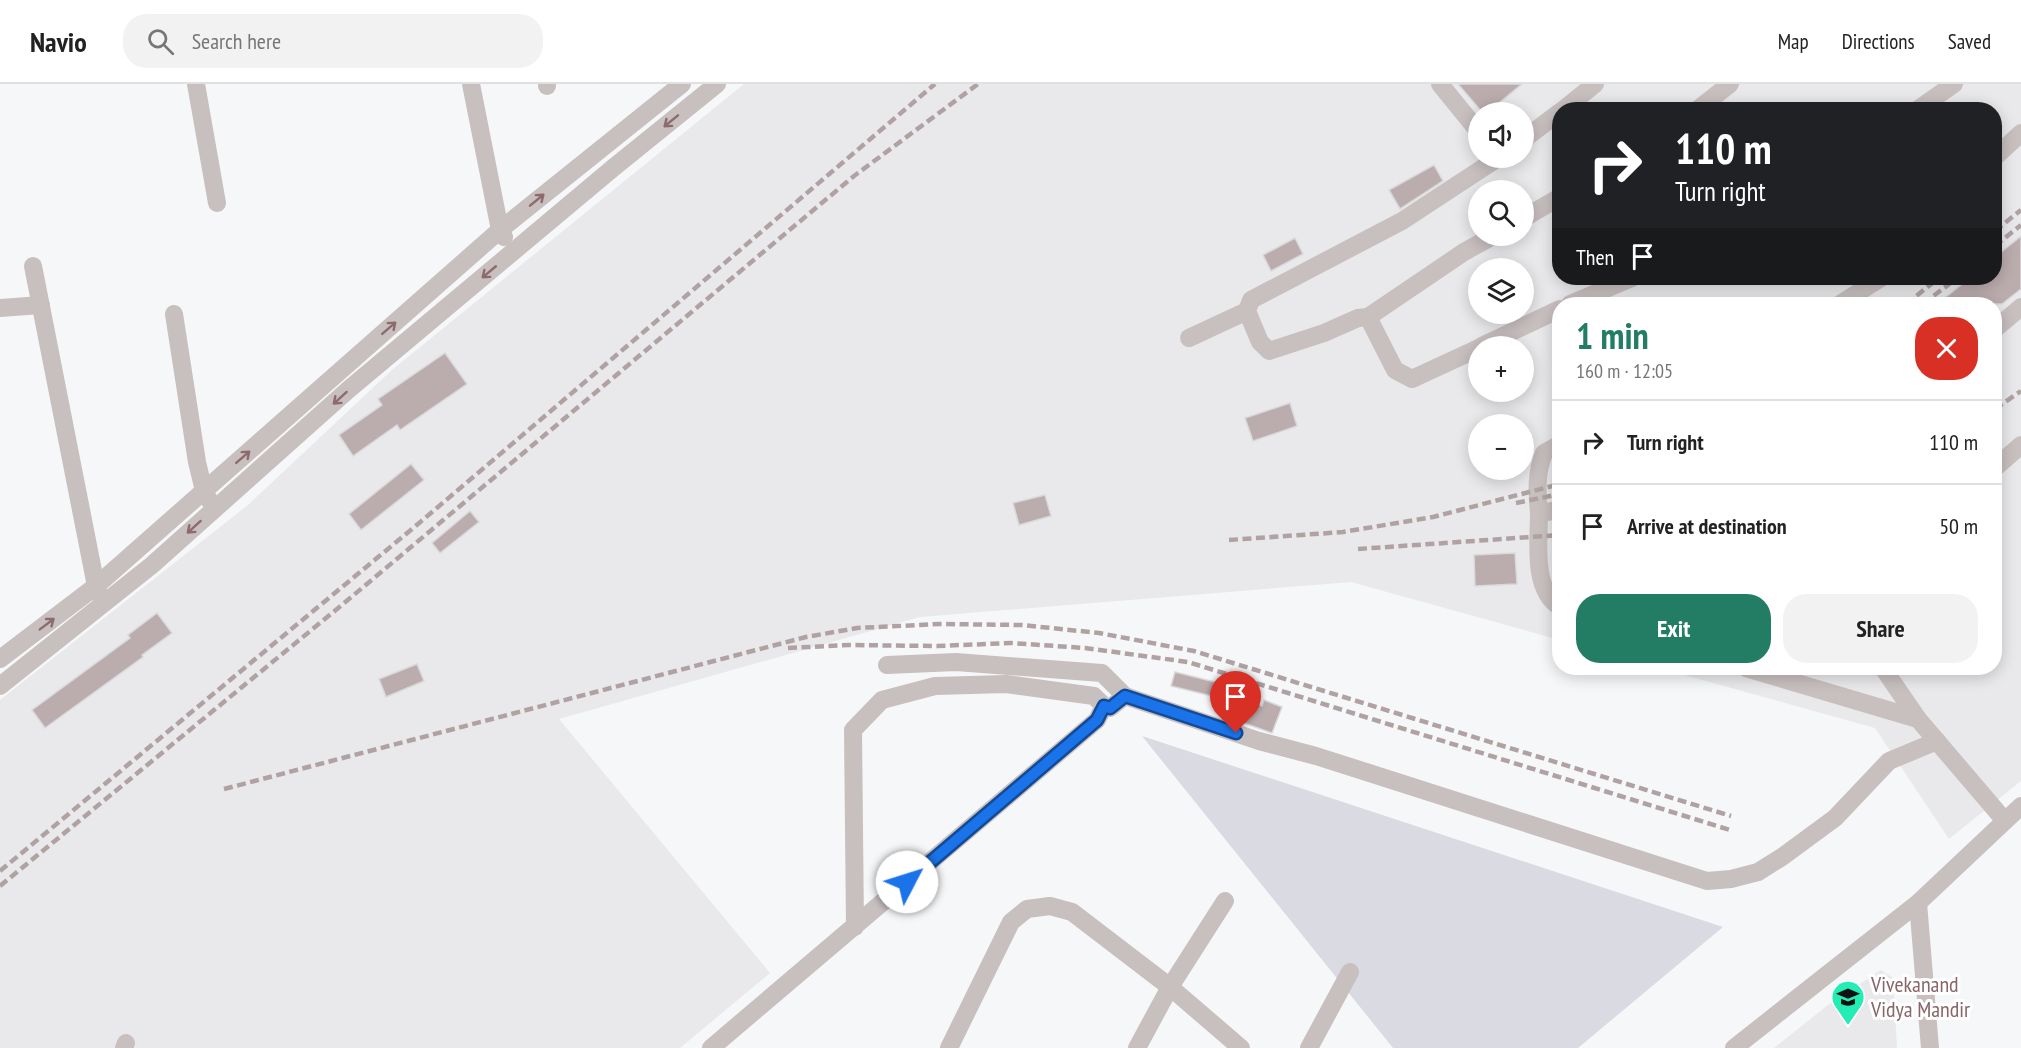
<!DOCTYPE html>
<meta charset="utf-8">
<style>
body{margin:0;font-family:"PT Sans Narrow",sans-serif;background:#f2f2f2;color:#222;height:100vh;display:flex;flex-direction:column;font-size:22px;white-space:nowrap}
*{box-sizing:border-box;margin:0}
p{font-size:20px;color:#767676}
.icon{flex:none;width:33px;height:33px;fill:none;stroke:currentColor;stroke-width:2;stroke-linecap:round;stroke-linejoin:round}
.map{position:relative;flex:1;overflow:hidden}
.details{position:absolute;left:1552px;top:213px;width:450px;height:378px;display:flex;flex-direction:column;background:#fff;border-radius:24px;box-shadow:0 3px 15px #0003}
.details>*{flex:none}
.guide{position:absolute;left:1552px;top:18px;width:450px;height:183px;border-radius:24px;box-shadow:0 3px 15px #0003;background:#202124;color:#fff;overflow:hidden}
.fabs{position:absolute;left:1468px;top:18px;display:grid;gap:12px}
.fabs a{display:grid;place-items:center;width:66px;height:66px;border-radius:50%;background:#fff;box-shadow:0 3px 15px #0003;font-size:30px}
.pin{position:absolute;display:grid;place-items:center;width:51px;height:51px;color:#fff;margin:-62px -26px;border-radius:50% 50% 50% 0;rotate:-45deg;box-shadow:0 0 6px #0007}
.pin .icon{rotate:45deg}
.me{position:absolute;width:66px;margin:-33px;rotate:50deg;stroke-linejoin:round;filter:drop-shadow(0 0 4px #0008)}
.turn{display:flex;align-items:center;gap:21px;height:126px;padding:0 24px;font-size:27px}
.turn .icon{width:78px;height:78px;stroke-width:2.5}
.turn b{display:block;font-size:42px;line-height:51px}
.then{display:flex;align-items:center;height:57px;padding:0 24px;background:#0003;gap:12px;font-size:22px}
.round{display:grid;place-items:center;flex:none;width:63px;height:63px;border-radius:24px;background:#f2f2f2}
.head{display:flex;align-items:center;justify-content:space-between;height:102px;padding:0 24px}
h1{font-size:36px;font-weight:700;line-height:45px;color:#227d64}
.primary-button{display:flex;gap:12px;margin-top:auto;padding:12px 24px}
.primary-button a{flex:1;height:69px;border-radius:24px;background:#227d64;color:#fff;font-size:24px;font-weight:700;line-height:69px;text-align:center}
.primary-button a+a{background:#f2f2f2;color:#222}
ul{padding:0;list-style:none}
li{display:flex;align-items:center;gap:18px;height:84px;padding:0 24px;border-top:2px solid #e0e0e0}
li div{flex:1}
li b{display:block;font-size:22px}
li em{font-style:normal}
header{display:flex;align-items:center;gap:36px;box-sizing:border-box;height:84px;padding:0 30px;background:#fff;border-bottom:2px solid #e0e0e0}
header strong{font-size:28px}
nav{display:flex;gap:33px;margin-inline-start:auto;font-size:21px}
.search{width:420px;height:54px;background:#f2f2f2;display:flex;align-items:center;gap:15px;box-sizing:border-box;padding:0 21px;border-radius:24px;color:#767676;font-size:22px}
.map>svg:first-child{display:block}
.built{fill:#e9e8ea;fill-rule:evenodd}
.green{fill:#dadae3}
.building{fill:#bbacae;stroke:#d8d9db;stroke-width:1.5}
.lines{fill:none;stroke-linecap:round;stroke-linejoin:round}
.minor{stroke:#c8bfbf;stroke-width:18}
.rail{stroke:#b0a2a3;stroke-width:4.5;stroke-dasharray:9 4.5;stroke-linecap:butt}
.oneway{stroke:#8c6a6d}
.route-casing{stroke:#114b97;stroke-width:15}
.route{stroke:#1a73e8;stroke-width:10}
.labels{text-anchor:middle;stroke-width:6;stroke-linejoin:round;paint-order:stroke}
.poi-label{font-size:22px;fill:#896669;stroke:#fff;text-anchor:start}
</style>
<header>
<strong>Navio</strong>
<div class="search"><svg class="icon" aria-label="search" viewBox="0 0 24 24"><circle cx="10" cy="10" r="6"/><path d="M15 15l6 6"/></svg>Search here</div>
<nav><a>Map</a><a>Directions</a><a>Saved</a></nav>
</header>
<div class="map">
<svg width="2021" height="964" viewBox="0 0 2021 964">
<rect width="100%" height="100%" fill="#f6f7f9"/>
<g class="built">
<path d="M744 0H2021V697L1949 755 1875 644 1659 584H1995V220H1560V556L1351 498 920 533 559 635 770 889 680 964H0V616L248 421 393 285ZM1560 26H1995V194H1560ZM1479 28H1524V74H1479ZM1479 106H1524V152H1479ZM1479 184H1524V230H1479ZM1479 262H1524V308H1479ZM1479 340H1524V386H1479Z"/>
<path d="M1881 886 1893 894 1897 964H1774L1828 921Z"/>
</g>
<path class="green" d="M1142 652 1723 843 1578 964H1393Z"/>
<g class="building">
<path d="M1458 0H1522L1488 28H1482Z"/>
<path d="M1434 81 1443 97 1400 125 1389 106Z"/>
<path d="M2021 152V205L2002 220H1937L1970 194H1995V173Z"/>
<path d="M1295 154 1303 170 1271 187 1263 171Z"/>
<path d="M445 269 467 300 400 346 397 341 353 372 339 351 382 321 378 315Z"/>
<path d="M1290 319 1297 342 1253 357 1245 334Z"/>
<path d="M411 380 424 396 361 446 349 430Z"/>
<path d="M1045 411 1051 432 1019 441 1013 419Z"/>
<path d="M470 427 479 438 440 469 432 459Z"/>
<path d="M1515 469 1517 500 1475 502 1474 471Z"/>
<path d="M157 529 172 549 142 571 143 573 45 644 32 626 130 554 128 551Z"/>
<path d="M417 580 424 597 386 613 379 595Z"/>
<path d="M1175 588 1215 598 1212 612 1171 602Z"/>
<path d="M1264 616 1282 623 1272 649 1241 638 1249 617 1262 622Z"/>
</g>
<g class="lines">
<g class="minor">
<path d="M196 0 217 119"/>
<path d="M471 0 500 146 504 153"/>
<path d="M547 0V2"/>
<path d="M1440 0 1479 48"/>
<path d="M1563 26 1595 0"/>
<path d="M1697 26 1730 0"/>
<path d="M1917 26 1954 0"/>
<path d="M1524 55 1560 28"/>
<path d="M1995 73 2021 49"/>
<path d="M1524 134 1560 113"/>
<path d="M33 182 96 502 99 510"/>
<path d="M1570 220 1632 194"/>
<path d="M1840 220 1881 194"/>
<path d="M0 224 41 221"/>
<path d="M174 230 197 378 204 407 209 416"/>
<path d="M1368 233 1464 168 1493 152"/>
<path d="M1995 245 2021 223"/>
<path d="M1189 254 1247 227"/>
<path d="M1482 262 1560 225"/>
<path d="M1479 264 1412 295 1395 286 1368 233 1358 234 1324 249 1269 267 1260 258 1247 227 1251 216 1402 137 1498 74"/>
<path d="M1995 384 2021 361"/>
<path d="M1560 426 1539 429C1539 458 1532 506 1560 523"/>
<path d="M1539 429C1537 407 1536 389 1544 369L1560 360"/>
<path d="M0 575 96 502 500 146 682 0"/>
<path d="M887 581 956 578 1102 589 1125 612"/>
<path d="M1746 584 1918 635"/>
<path d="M1883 584 1918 635 2005 737"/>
<path d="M0 602 152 481 348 306 613 84 717 0"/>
<path d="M1104 622 1110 624 1125 612 1259 657 1316 672 1707 797 1731 795 1758 788 1782 773 1835 734 1889 677 1937 657"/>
<path d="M1918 819 1930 964"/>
<path d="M124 964 126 959"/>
<path d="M711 964 1097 636 1104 622 1094 612 1006 600 935 602 882 616 853 646 855 843"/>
<path d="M949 964 1011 838 1027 825 1050 822 1072 828 1170 903 1241 964"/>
<path d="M1137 964 1170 903 1225 817"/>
<path d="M1309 964 1350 888"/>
<path d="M1734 964 1918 819 2021 722"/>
</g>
<g class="rail">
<path d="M1995 147 2021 126"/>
<path d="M1995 162 2021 141"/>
<path d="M1906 220 1939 194"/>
<path d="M1923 220 1957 194"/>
<path d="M1995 325 2021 307"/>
<path d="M1516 419 1560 410"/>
<path d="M1229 456 1343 448 1433 433 1560 400"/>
<path d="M1358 465 1560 451"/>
<path d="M788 564 849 561 937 562 1011 559 1085 564 1188 578 1730 746"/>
<path d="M224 705 806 553 857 544 940 540 1022 541 1099 549 1194 567 1731 732"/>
<path d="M0 787 418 440 935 0"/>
<path d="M0 802 343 520 854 92 978 0"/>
</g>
</g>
<defs><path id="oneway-shaft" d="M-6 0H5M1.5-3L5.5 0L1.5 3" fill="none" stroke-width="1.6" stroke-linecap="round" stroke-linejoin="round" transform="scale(1.5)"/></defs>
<g class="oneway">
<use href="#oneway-shaft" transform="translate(671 37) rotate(141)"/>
<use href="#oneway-shaft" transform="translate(537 116) rotate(-39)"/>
<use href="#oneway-shaft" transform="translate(489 188) rotate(140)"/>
<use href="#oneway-shaft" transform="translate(389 244) rotate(-41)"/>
<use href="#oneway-shaft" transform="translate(340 314) rotate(138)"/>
<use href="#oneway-shaft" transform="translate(243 373) rotate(-41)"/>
<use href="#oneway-shaft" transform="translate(194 443) rotate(138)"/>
<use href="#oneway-shaft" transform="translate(47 540) rotate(-37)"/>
</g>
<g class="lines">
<defs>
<path id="route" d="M907 798 1097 636 1104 622 1110 624 1125 612 1236 649"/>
</defs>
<use href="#route" class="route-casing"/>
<use href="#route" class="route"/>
</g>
<defs>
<symbol id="school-pin" viewBox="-11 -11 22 30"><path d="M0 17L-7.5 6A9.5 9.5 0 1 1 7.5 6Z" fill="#22edb4" stroke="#fff"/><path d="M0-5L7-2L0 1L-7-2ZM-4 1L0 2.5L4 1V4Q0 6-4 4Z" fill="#111"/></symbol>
</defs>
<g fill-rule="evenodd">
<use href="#school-pin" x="1829" y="894" width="38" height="52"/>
</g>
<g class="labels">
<g class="poi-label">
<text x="1871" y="908">Vivekanand<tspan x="1871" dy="25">Vidya Mandir</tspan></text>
</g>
</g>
</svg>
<div class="fabs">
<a><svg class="icon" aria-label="sound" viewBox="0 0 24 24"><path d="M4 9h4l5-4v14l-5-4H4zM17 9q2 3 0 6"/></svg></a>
<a><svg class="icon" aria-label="search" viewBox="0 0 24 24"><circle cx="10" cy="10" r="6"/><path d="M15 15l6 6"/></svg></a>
<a><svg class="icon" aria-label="layers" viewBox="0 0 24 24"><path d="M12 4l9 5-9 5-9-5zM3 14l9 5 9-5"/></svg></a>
<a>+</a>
<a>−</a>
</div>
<div class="pin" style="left:1236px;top:649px;background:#d93025"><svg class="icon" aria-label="arrive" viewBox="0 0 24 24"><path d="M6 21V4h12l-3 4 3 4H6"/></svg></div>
<svg class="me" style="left:907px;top:798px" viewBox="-20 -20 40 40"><circle r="19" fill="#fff"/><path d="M0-13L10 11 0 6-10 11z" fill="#1a73e8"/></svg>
<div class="guide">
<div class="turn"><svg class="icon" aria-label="right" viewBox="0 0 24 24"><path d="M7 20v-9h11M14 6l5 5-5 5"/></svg><div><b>110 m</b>Turn right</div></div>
<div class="then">Then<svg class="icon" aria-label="arrive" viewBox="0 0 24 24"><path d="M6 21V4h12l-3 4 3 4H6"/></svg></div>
</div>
<section class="details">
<div class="head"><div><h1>1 min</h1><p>160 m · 12:05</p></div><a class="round" style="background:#d93025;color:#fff"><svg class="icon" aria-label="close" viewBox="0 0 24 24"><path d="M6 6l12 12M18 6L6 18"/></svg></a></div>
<ul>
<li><svg class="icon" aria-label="right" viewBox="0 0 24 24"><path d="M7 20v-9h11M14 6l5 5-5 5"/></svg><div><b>Turn right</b></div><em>110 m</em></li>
<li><svg class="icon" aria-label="arrive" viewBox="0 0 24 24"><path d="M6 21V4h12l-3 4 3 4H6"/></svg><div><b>Arrive at destination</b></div><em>50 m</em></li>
</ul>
<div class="primary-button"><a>Exit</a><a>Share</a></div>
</section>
</div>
